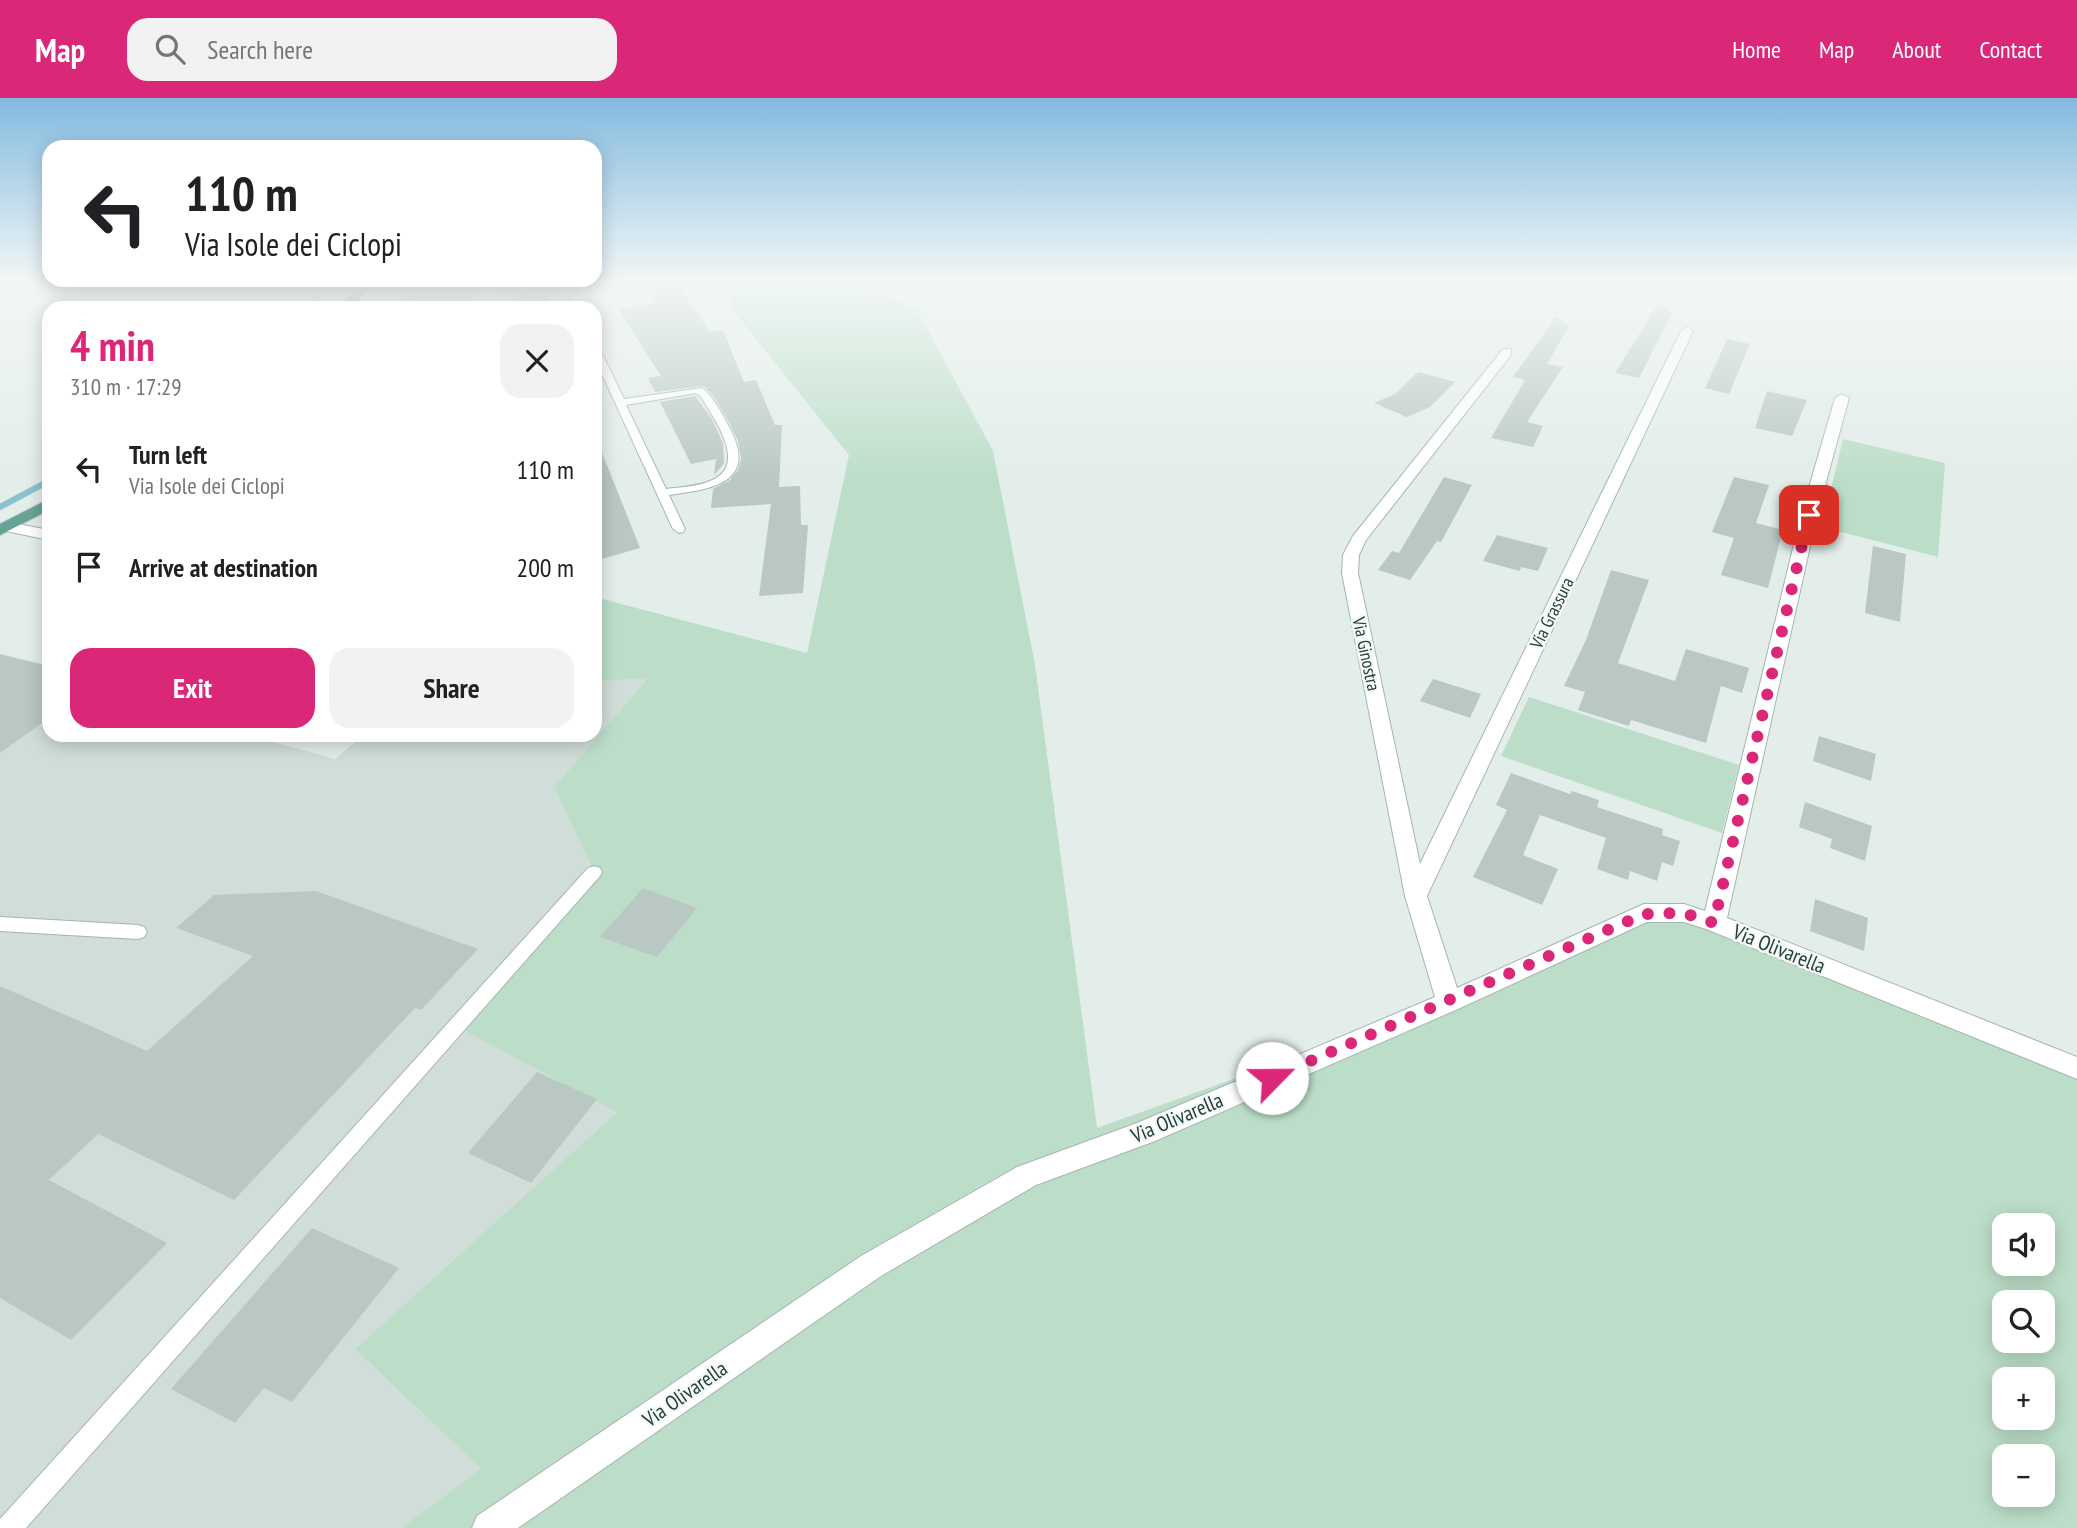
<!DOCTYPE html>
<meta charset="utf-8">
<style>
body{margin:0;font-family:"PT Sans Narrow",sans-serif;background:#f2f2f2;color:#202124;height:100vh;display:flex;flex-direction:column;font-size:26px;white-space:nowrap}
*{box-sizing:border-box;margin:0}
p{font-size:23px;color:#757577}
.icon{flex:none;width:38px;height:38px;fill:none;stroke:currentColor;stroke-width:2;stroke-linecap:round;stroke-linejoin:round}
.map{position:relative;flex:1;overflow:hidden}
.sheet{position:absolute;left:42px;top:203px;width:560px;height:441px;display:flex;flex-direction:column;background:#fff;border-radius:21px;box-shadow:0 4px 18px #0003}
.sheet>*{flex:none}
.guide{position:absolute;left:42px;top:42px;width:560px;height:147px;border-radius:21px;box-shadow:0 4px 18px #0003;background:#fff;color:#202124;overflow:hidden}
.tools{position:absolute;left:1992px;top:1115px;display:grid;gap:14px}
.tools a{display:grid;place-items:center;width:63px;height:63px;border-radius:14px;background:#fff;box-shadow:0 4px 18px #0003;font-size:35px}
.pin{position:absolute;display:grid;place-items:center;width:60px;height:60px;color:#fff;margin:-30px;border-radius:14px;box-shadow:0 4px 10px #0006}
.me{position:absolute;width:77px;margin:-38px;rotate:67deg;stroke-linejoin:round;filter:drop-shadow(0 0 5px #0008)}
.turn{display:flex;align-items:center;gap:24px;height:147px;padding:0 28px;font-size:32px}
.turn .icon{width:91px;height:91px;stroke-width:2.5}
.turn b{display:block;font-size:49px;line-height:60px}
.round{display:grid;place-items:center;flex:none;width:74px;height:74px;border-radius:21px;background:#f2f2f2}
.overview{display:flex;align-items:center;justify-content:space-between;height:119px;padding:0 28px}
h1{font-size:42px;font-weight:700;line-height:52px;color:#db2777}
.primary-button{display:flex;gap:14px;margin-top:auto;padding:14px 28px}
.primary-button a{flex:1;height:80px;border-radius:21px;background:#db2777;color:#fff;font-size:28px;font-weight:700;line-height:80px;text-align:center}
.primary-button a+a{background:#f2f2f2;color:#202124}
ul{padding:0;list-style:none}
li{display:flex;align-items:center;gap:21px;height:98px;padding:0 28px}
li div{flex:1}
li b{display:block;font-size:26px}
li em{font-style:normal}
header{display:flex;align-items:center;gap:42px;box-sizing:border-box;height:98px;padding:0 35px;background:#db2777;color:#fff}
header strong{font-size:33px}
nav{display:flex;gap:38px;margin-inline-start:auto;font-size:24px}
.search{width:490px;height:63px;background:#f2f2f2;display:flex;align-items:center;gap:18px;box-sizing:border-box;padding:0 24px;border-radius:21px;color:#757577;font-size:26px}
.map>svg:first-child{display:block}
.built{fill:#d1ddd9}
.green{fill:#bcdec8;fill-rule:evenodd}
.lines{fill:none;stroke-linecap:round;stroke-linejoin:round}
.stream-far1{stroke:#8bc2d2;stroke-width:5}
.stream{stroke:#8bc2d2;stroke-width:6}
.building{fill:#b9c8c3}
.lane-casing{stroke:#a6b5b1;stroke-width:2}
.street-casing{stroke:#a6b5b1;stroke-width:2}
.primary-casing{stroke:#c1c9c8;stroke-width:2}
.lane{fill:#fff;fill-rule:evenodd}
.street{fill:#fff;fill-rule:evenodd}
.primary{fill:#68a398;fill-rule:evenodd}
.route{stroke:#db2777;stroke-width:12;stroke-dasharray:0 21.6}
.labels{text-anchor:middle;stroke-width:5;stroke-linejoin:round;paint-order:stroke}
.street-label{font-size:18px;fill:#233f39;stroke:#f4f9f7}
.near-street-label{font-size:21px;fill:#233f39;stroke:#f4f9f7}
</style>
<header>
<strong>Map</strong>
<div class="search"><svg class="icon" aria-label="search" viewBox="0 0 24 24"><circle cx="10" cy="10" r="6"/><path d="M15 15l6 6"/></svg>Search here</div>
<nav><a>Home</a><a>Map</a><a>About</a><a>Contact</a></nav>
</header>
<div class="map">
<svg width="2077" height="1430" viewBox="0 0 2077 1430">
<rect width="100%" height="100%" fill="#e3edea"/>
<path class="built" d="M0 569 49 582V637H249L335 661 364 637H595V583L649 579 554 689 594 774 618 1013 355 1251 481 1371 401 1430H0Z"/>
<g class="green">
<path d="M723 183H864L917 212 993 353 1035 567 1097 1030 1449 904 1644 815 1714 825 2077 970V1430H401L481 1371 355 1251 617 1014 456 928 594 774 554 689 648 580 595 583V499L807 555 849 357 736 216ZM2004 1127H2042V1166H2004ZM2004 1204H2042V1242H2004ZM2004 1281H2042V1320H2004ZM2004 1358H2042V1396H2004Z"/>
<path d="M1843 341 1945 365 1938 459 1822 429Z"/>
<path d="M1529 599 1739 667 1722 735 1501 658Z"/>
</g>
<g class="lines">
<path class="stream-far1" d="M307 210 333 183"/>
<path class="stream" d="M0 409 49 383"/>
</g>
<g class="building">
<path d="M378 183H465L477 210H448L377 193Z"/>
<path d="M531 183H560L541 210H511Z"/>
<path d="M678 187 710 234 723 232 744 284 756 282 775 327H782L779 389 800 388 801 427H808L803 495 759 498 771 406 711 410 713 391 730 382 738 372 741 360 738 343 729 324 715 300 704 288 655 294 648 280 661 278 619 212 656 205 647 192Z"/>
<path d="M1658 206 1672 215 1639 280 1615 275Z"/>
<path d="M1556 219 1569 228 1547 266 1563 269 1527 324 1543 328 1533 349 1491 340 1525 282 1513 279Z"/>
<path d="M1727 241 1750 246 1729 296 1705 290Z"/>
<path d="M1418 274 1455 284 1430 309 1407 319 1374 305 1395 296Z"/>
<path d="M1767 293 1807 302 1792 338 1755 330Z"/>
<path d="M695 298 712 321 723 345 724 366 714 377 716 361 691 366 660 304Z"/>
<path d="M595 337 640 450 595 463Z"/>
<path d="M1444 379 1472 387 1441 444 1437 443 1410 482 1378 472 1392 453 1399 455Z"/>
<path d="M1734 379 1769 387 1756 425 1783 432 1768 490 1721 477 1734 440 1712 434Z"/>
<path d="M1497 437 1548 450 1538 473 1521 469 1520 473 1483 463Z"/>
<path d="M1873 448 1906 456 1900 524 1865 515Z"/>
<path d="M1611 472 1649 482 1618 565 1675 583 1686 551 1749 570 1742 595 1721 588 1706 645 1631 622 1629 628 1578 612 1585 594 1564 588 1586 542Z"/>
<path d="M0 556 49 568V620L0 655Z"/>
<path d="M1433 581 1481 596 1470 620 1420 603Z"/>
<path d="M1819 638 1876 656 1871 683 1813 663Z"/>
<path d="M1511 675 1570 696 1572 693 1599 702 1597 709 1663 731 1662 737 1680 743 1673 768 1662 764 1657 783 1630 773 1628 782 1597 771 1606 740 1540 717 1523 757 1558 771 1542 807 1473 779 1507 712 1496 707Z"/>
<path d="M1805 704 1872 728 1865 763 1830 750 1832 741 1799 729Z"/>
<path d="M643 790 697 810 657 859 600 839Z"/>
<path d="M316 793 478 851 421 912 415 910 234 1102 98 1036 49 1082 167 1145 71 1242 0 1200V888L147 953 253 858 176 830 214 797Z"/>
<path d="M1815 801 1868 820 1864 853 1810 833Z"/>
<path d="M537 974 597 1001 531 1085 468 1055Z"/>
<path d="M312 1130 399 1170 292 1304 264 1290 235 1325 171 1291Z"/>
</g>
<g class="lines">
<defs>
<g id="lane">
<path d="M595 248 600 251 624 301 702 290C713 298 720 312 727 325 760 383 717 391 669 397L685 431 683 434 679 435 673 431 595 261ZM696 295 701 299C715 322 749 368 710 383 696 389 680 389 666 391L626 307Z"/>
<path d="M594 768 600 770 602 774 600 778 26 1430H0V1421L588 770Z"/>
<path d="M0 819 138 827 144 829 147 834 144 839 138 841 0 833Z"/>
</g>
<g id="street">
<path d="M475 183H487L500 210H488Z"/>
<path d="M585 183H597L577 210H565Z"/>
<path d="M1687 229 1693 233 1427 798 1457 890 1644 806H1684L1705 813 1801 417 1835 300 1842 296 1849 300 1817 417 1727 820 2077 959V981L1706 831 1684 824H1647L1458 911 1155 1043 1036 1087 881 1178 518 1430H472L477 1418 861 1158 1017 1069 1137 1025 1435 899 1405 798 1342 475 1343 457 1353 438 1503 251H1511V257L1366 442 1359 457 1358 475 1420 766 1681 233Z"/>
<path d="M7 424 49 432V442L1 432V426Z"/>
</g>
<g id="primary">
<path d="M363 183H375L351 210H339Z"/>
<path d="M49 401V412L0 437V426Z"/>
</g>
</defs>
<use href="#lane" class="lane-casing"/>
<use href="#street" class="street-casing"/>
<use href="#primary" class="primary-casing"/>
<use href="#lane" class="lane"/>
<use href="#street" class="street"/>
<use href="#primary" class="primary"/>
</g>
<linearGradient id="sky" x2="0" y2="1"><stop stop-color="#83badf"/><stop offset="0.48" stop-color="#f2f7f6"/><stop offset="1" stop-color="#f2f7f6" stop-opacity="0"/></linearGradient>
<rect width="2077" height="383" fill="url(#sky)"/>
<g class="lines">
<path class="route" d="M1272 980 1644 816 1684 815 1714 825 1809 417"/>
</g>
<g class="labels">
<g class="street-label">
<text transform="translate(1552 515) rotate(-64)" y="6">Via Grassura</text>
<text transform="translate(1366 556) rotate(78)" y="6">Via Ginostra</text>
</g>
<g class="near-street-label">
<text transform="translate(1779 851) rotate(22)" y="7">Via Olivarella</text>
<text transform="translate(1177 1020) rotate(-23)" y="7">Via Olivarella</text>
<text transform="translate(685 1296) rotate(-35)" y="7">Via Olivarella</text>
</g>
</g>
</svg>
<div class="tools">
<a><svg class="icon" aria-label="sound" viewBox="0 0 24 24"><path d="M4 9h4l5-4v14l-5-4H4zM17 9q2 3 0 6"/></svg></a>
<a><svg class="icon" aria-label="search" viewBox="0 0 24 24"><circle cx="10" cy="10" r="6"/><path d="M15 15l6 6"/></svg></a>
<a>+</a>
<a>−</a>
</div>
<div class="pin" style="left:1809px;top:417px;background:#d93025"><svg class="icon" aria-label="arrive" viewBox="0 0 24 24"><path d="M6 21V4h12l-3 4 3 4H6"/></svg></div>
<svg class="me" style="left:1272px;top:980px" viewBox="-20 -20 40 40"><circle r="19" fill="#fff"/><path d="M0-13L10 11 0 6-10 11z" fill="#db2777"/></svg>
<div class="guide">
<div class="turn"><svg class="icon" aria-label="left" viewBox="0 0 24 24"><path d="M17 20v-9H6M10 6l-5 5 5 5"/></svg><div><b>110 m</b>Via Isole dei Ciclopi</div></div>
</div>
<section class="sheet">
<div class="overview"><div><h1>4 min</h1><p>310 m · 17:29</p></div><a class="round"><svg class="icon" aria-label="close" viewBox="0 0 24 24"><path d="M6 6l12 12M18 6L6 18"/></svg></a></div>
<ul>
<li><svg class="icon" aria-label="left" viewBox="0 0 24 24"><path d="M17 20v-9H6M10 6l-5 5 5 5"/></svg><div><b>Turn left</b><p>Via Isole dei Ciclopi</p></div><em>110 m</em></li>
<li><svg class="icon" aria-label="arrive" viewBox="0 0 24 24"><path d="M6 21V4h12l-3 4 3 4H6"/></svg><div><b>Arrive at destination</b></div><em>200 m</em></li>
</ul>
<div class="primary-button"><a>Exit</a><a>Share</a></div>
</section>
</div>
